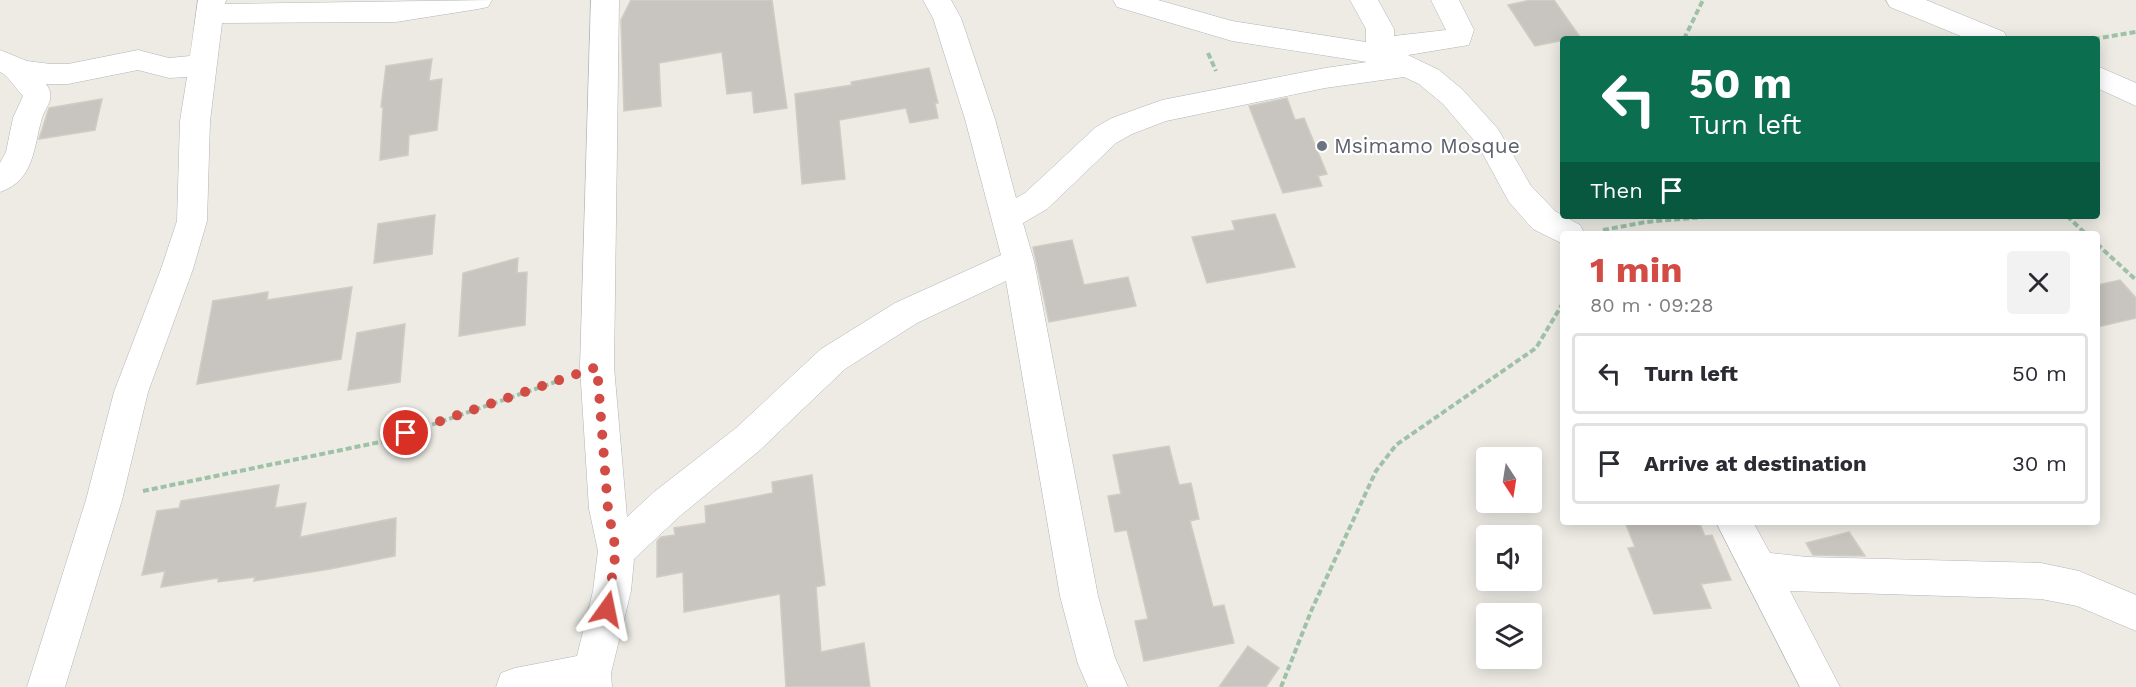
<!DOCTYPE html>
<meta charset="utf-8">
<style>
body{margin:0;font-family:"Work Sans",sans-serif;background:#f2f2f3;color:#2b2b33;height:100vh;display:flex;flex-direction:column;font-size:22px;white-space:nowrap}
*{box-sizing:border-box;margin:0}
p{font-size:20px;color:#7c7c81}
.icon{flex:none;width:33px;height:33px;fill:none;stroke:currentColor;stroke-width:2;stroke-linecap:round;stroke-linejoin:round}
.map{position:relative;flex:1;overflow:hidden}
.details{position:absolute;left:1560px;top:231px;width:540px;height:294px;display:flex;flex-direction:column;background:#fff;border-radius:6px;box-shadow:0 3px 15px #0003}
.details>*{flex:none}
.guide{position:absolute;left:1560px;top:36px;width:540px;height:183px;border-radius:6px;box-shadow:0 3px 15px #0003;background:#0b6e4f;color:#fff;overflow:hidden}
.needle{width:39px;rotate:168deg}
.tools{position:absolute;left:1476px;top:447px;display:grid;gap:12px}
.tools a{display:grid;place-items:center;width:66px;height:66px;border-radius:6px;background:#fff;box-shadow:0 3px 15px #0003;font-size:30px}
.pin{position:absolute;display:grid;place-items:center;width:51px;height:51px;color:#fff;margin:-26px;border:3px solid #fff;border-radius:50%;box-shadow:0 2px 6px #0007}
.me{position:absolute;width:66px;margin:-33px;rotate:12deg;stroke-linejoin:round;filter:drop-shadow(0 0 4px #0008)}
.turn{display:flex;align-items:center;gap:21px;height:126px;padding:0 30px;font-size:27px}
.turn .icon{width:78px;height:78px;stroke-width:2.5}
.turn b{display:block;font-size:42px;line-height:51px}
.then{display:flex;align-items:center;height:57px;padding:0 30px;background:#0003;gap:12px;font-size:22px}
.round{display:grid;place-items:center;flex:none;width:63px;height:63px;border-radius:6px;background:#f2f2f3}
.summary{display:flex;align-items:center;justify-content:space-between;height:102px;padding:0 30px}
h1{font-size:36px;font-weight:700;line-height:45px;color:#d24b45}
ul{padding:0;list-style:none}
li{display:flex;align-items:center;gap:18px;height:81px;margin:0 12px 9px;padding:0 18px;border:3px solid #e1e1e2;border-radius:6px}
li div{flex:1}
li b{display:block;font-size:22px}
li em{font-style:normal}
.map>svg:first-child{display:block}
.building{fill:#c8c5c1;stroke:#d1ccc3;stroke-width:1.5}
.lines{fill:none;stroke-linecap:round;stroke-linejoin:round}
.street-casing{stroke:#b1b4b8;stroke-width:1}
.path{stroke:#9ec1a7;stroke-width:4;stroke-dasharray:6 3;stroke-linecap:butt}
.street{fill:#fff;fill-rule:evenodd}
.route{stroke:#d24b45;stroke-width:10;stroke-dasharray:0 18}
.worship-dot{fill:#6b7280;stroke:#fff;stroke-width:2}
.labels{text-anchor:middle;stroke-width:4.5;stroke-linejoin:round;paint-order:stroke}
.worship-label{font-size:21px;fill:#5b616d;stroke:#fff;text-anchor:start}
</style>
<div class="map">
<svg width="2136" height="687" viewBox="0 0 2136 687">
<rect width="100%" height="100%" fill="#edebe4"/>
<g class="building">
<path d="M631 0H772L787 108 754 113 752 91 727 94 722 52 659 63 661 106 624 111 621 20Z"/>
<path d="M1531 0H1554L1580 37 1535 46 1508 5Z"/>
<path d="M432 59 429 81 442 79 437 130 409 135 408 155 380 160 383 107H381L386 66Z"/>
<path d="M929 68 938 103H935L938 118 910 123 906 108 839 120 845 179 802 184 795 94 852 85 851 82Z"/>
<path d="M1287 98 1295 120 1304 118 1327 174 1318 176 1322 186 1283 193 1249 106Z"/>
<path d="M102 99 95 130 39 139 49 108Z"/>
<path d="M1275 214 1295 267 1207 283 1192 237 1235 230 1232 221Z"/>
<path d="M435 215 432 254 374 263 378 224Z"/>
<path d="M1072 240 1084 285 1128 277 1136 306 1049 322 1033 247Z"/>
<path d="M518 258 517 273 527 272 525 325 459 336 463 273Z"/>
<path d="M2120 280 2136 298V318L2097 327V285Z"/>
<path d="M352 287 341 359 197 384 213 301 268 292 267 300Z"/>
<path d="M405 324 400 382 348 390 357 333Z"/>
<path d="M1169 446 1179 485 1191 483 1199 519 1190 521 1213 607 1224 605 1234 643 1144 661 1135 621 1148 619 1127 530 1115 532 1108 496 1121 494 1113 455Z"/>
<path d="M812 475 825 585 816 587 821 652 864 643 870 687H786L780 594 684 612 683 572 657 577V541L661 537 675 535 674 528 706 523 705 506 773 493 772 482Z"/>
<path d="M279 485 275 508 306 503 300 537 396 518 395 556 330 569 254 581 255 577 218 582V578L161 587 165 571 142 575 157 511 179 508 181 501Z"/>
<path d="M1625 522H1699L1705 536 1712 535 1731 580 1701 584 1711 608 1654 614 1628 548 1635 547Z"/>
<path d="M1849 532 1865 556 1813 555 1806 543Z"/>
<path d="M1248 646 1279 668 1266 687H1219Z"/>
</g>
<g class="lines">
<defs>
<g id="street">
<path d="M198 0H226L225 4 492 0 488 7 478 9 396 22 222 23 210 121 207 221 193 269 148 392 122 500 65 687H27L86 500 114 392 161 269 177 221 180 121 187 77 169 78 138 70 68 84H46C56 98 47 104 42 118 33 148 35 180 0 192V163L6 152 13 118 23 96C15 88 9 76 0 72V50L27 61 51 64H68L138 50 169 58 190 56Z"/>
<path d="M591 0H619L614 367 627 517 654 492 736 428 821 349 895 303 1001 255 965 119 933 18 923 0H951L961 18 995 119 1016 198 1025 193 1096 127 1112 118 1162 100 1325 68 1367 62 1232 41 1117 7 1113 0H1158L1232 21 1366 42V29L1350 0H1378L1394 29V36L1446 30 1431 0H1459L1474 30 1469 45 1408 55 1439 70 1463 90 1498 129 1531 186 1555 211 1580 225 1585 234H1563V244L1533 229 1509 202 1478 145 1443 104 1419 84 1404 77 1325 88 1166 121 1132 134 1116 143 1047 209 1023 223 1034 261 1098 596 1115 658 1128 687H1088L1078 664 1060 596 1006 281 917 323 845 369 760 450 680 516 634 559 631 591 611 673 612 687H496L501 673 515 668 577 656 593 591 598 551 589 509 580 367Z"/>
<path d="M1886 0H1926L2004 32 2008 39H1968L1890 7Z"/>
<path d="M2097 66 2136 83V106L2097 88Z"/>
<path d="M1716 522H1753L1770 553 1807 557 2041 563 2079 571 2136 595V631L2077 606 2041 599 1790 591 1840 687H1800Z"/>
</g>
</defs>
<use href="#street" class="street-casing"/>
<g class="path">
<path d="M1684 39 1703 0"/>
<path d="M2094 39 2136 32"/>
<path d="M1208 53 1216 71"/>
<path d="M2067 216 2086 234"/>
<path d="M1603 230 1646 222 1715 216"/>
<path d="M2097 244 2136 280"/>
<path d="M143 491 385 441 561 380"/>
<path d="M1281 687 1312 609 1376 471 1396 445 1536 348 1563 303"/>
</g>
<use href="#street" class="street"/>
</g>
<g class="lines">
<path class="route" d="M406 433 597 367 608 509 616 551 607 609"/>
</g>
<circle class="worship-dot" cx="1322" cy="146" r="6"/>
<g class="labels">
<g class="worship-label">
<text x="1334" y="153">Msimamo Mosque</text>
</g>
</g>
</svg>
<div class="tools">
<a><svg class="needle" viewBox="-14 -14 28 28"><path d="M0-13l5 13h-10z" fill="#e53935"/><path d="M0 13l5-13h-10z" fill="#7c7c81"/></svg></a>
<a><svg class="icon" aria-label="sound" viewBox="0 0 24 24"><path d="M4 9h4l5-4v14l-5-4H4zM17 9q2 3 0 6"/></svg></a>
<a><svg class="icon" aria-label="layers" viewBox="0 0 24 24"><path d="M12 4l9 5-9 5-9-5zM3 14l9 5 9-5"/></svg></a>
</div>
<div class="pin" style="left:406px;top:433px;background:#d93025"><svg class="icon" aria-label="arrive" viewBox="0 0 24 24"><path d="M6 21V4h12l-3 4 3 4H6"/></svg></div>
<svg class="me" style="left:607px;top:609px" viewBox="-20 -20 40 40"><path d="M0-17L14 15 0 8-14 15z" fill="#d24b45" stroke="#fff" stroke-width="4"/></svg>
<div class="guide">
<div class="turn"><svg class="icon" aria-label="left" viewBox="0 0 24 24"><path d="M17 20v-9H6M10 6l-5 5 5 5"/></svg><div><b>50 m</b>Turn left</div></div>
<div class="then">Then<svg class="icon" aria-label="arrive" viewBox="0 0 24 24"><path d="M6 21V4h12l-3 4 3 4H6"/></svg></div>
</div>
<section class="details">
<div class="summary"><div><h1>1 min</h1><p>80 m · 09:28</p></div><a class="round"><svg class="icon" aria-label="close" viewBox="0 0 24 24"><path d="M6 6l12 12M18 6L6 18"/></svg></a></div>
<ul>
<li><svg class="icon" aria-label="left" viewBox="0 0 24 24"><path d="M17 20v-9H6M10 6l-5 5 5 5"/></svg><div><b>Turn left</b></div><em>50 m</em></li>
<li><svg class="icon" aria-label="arrive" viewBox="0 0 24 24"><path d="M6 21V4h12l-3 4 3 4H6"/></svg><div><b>Arrive at destination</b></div><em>30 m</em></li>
</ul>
</section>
</div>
